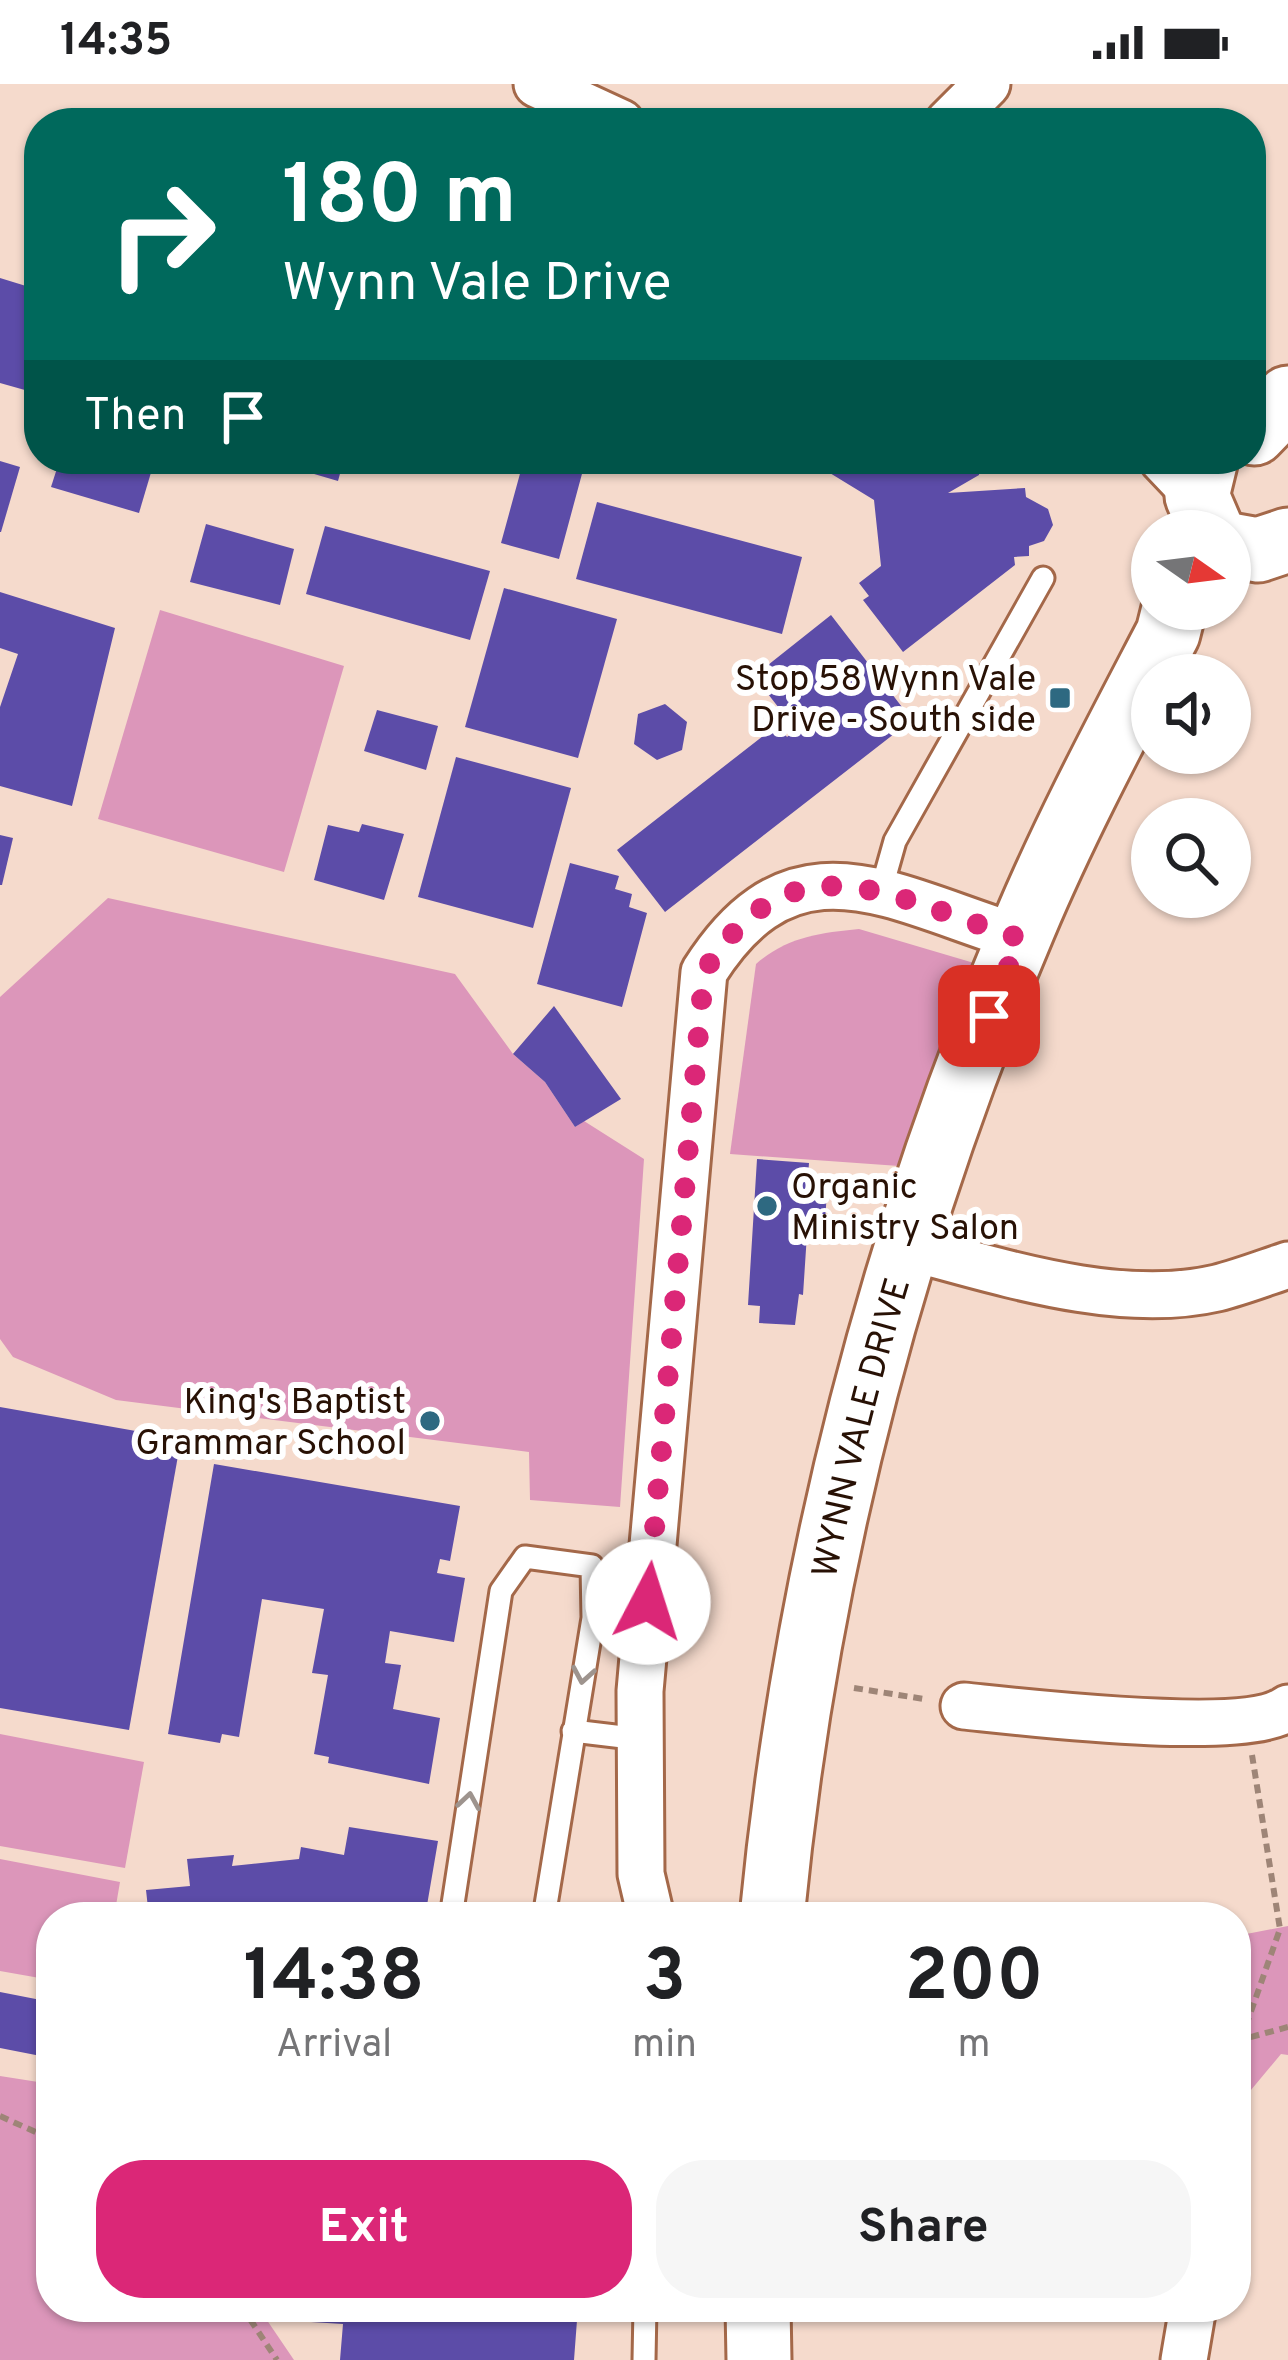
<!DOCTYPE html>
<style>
body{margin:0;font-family:Overpass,sans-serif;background:#f6f6f6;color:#202124;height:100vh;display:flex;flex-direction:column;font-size:45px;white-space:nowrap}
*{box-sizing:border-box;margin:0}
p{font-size:39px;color:#757577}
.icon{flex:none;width:66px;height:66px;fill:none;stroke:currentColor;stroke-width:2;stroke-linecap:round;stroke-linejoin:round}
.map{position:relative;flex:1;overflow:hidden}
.sheet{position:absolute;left:36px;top:1818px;width:1215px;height:420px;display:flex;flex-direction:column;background:#fff;border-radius:48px;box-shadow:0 3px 9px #0004}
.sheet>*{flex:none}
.banner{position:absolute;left:24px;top:24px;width:1242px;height:366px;border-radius:48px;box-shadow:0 3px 9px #0004;background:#00695c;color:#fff;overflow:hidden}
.needle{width:78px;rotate:104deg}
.controls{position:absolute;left:1131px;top:426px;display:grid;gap:24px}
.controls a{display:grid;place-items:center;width:120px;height:120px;border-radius:50%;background:#fff;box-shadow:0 3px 9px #0004;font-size:60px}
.pin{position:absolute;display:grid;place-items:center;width:102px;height:102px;color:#fff;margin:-51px;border-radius:24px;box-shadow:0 6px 18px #0006}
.me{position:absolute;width:132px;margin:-66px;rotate:5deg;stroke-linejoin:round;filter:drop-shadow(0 0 9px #0008)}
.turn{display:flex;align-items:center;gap:42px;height:252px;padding:0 60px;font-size:54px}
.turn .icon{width:156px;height:156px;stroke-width:2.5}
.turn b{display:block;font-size:84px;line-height:102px}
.then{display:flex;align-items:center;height:114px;padding:0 60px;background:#0003;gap:24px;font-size:45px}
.eta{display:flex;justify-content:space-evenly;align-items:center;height:204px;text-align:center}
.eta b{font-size:72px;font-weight:700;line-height:84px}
.primary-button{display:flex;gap:24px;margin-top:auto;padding:24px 60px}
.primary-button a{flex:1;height:138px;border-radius:48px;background:#db2777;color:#fff;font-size:48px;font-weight:700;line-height:138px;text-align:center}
.primary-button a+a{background:#f6f6f6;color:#202124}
.status{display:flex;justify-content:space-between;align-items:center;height:84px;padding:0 60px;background:#fff;direction:ltr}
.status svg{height:33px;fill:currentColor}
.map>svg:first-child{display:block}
.green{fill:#dc96ba}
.building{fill:#5c4ca8}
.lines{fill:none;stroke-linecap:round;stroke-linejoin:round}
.lane-casing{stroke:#a46849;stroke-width:27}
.street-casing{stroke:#a46849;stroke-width:51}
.secondary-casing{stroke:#a46849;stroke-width:69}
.path{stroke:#9e8577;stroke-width:6;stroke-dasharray:9 6;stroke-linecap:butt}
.lane{stroke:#fff;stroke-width:21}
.street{stroke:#fff;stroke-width:45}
.secondary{stroke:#fff;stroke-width:63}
.oneway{stroke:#9e948e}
.route{stroke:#db2777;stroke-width:21;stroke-dasharray:0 37.8}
.poi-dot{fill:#2e6981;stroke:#fff;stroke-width:4.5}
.labels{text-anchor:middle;stroke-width:12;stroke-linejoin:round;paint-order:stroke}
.poi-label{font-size:36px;fill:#281105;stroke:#fff;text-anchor:end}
.street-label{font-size:36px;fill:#281105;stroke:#fff}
</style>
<div class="status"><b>14:35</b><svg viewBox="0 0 49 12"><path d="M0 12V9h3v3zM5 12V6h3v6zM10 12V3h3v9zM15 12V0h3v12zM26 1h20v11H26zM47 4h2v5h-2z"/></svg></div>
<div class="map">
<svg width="1288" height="2276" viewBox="0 0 1288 2276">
<rect width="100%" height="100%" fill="#f5dacc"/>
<g class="green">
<path d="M160 526 344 582 284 788 98 735Z"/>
<path d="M108 814 455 890 513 970 545 998 575 1043 584 1037 644 1075 620 1423 530 1416 529 1368 116 1316 13 1273 0 1255V913Z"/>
<path d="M859 845 974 879 899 1082 730 1070 756 880C787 853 819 849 859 845Z"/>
<path d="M0 1650 144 1678 125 1784 0 1762Z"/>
<path d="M0 1775 120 1798 114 1833H51V1896L0 1887Z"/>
<path d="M1288 1842V1971L1281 1970 1236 2024V1852Z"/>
<path d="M0 1992 51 2000V2223H258L294 2276H0Z"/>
</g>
<g class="building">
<path d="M0 194 39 206V310L0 299Z"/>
<path d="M60 375H155L139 429 51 403Z"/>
<path d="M263 375H344L338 397Z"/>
<path d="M519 375H586L559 475 501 459 521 386Z"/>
<path d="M807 375H967L980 383 979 391 948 409 1025 404 1026 413 1048 425 1053 441 1044 457 1029 462V472L1014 473 1015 481 903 568 863 516 869 512 859 499 881 482 874 416Z"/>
<path d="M0 377 20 383 1 448H0Z"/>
<path d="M597 418 802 473 782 550 576 495Z"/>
<path d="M206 440 294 465 280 521 190 498Z"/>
<path d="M325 442 490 487 470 556 306 510Z"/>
<path d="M504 504 617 535 578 674 465 643Z"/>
<path d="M0 508 115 544 72 722 0 702V623L18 570 0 564Z"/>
<path d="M831 531 912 636 665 828 617 766 777 641 787 653 796 646 754 592Z"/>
<path d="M665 620 687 638 682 666 657 676 634 660 638 630Z"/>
<path d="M377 626 438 642 426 686 364 667Z"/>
<path d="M456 673 571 704 533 844 418 813Z"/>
<path d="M362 740 404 750 384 816 314 796 328 741 359 748Z"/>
<path d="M0 751 13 754 2 801H0Z"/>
<path d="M570 779 619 792 615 805 632 810 629 823 647 829 622 923 537 900Z"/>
<path d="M554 922 621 1015 575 1043 545 998 513 970Z"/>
<path d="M757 1075 809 1079 808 1092 828 1093 824 1152 807 1150 803 1211 799 1210 795 1241 759 1239 760 1222 748 1221Z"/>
<path d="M0 1323 181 1355 129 1646 0 1624Z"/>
<path d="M214 1380 460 1422 450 1477 440 1475 437 1489 465 1494 454 1558 390 1547 385 1579 401 1581 393 1625 440 1634 429 1700 328 1679 329 1673 314 1670 328 1591 312 1589 324 1525 262 1515 239 1653 222 1650 220 1659 168 1650Z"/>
<path d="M349 1743 438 1757 425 1833H149L146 1806 190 1802 187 1775 234 1771 232 1782 299 1775 301 1763 344 1771Z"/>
<path d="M0 1908 51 1918V1974L0 1964Z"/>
<path d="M296 2223H578L574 2276H340L343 2240 295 2237Z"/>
</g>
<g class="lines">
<defs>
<g id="lane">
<path d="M880 810 895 757 1043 494"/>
<path d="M573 1647 640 1655"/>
<path d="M451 1833 501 1507 525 1473 592 1482 593 1534 544 1833"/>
<path d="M644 2276 645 2223"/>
</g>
<g id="street">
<path d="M537 0 621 39"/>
<path d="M948 39 987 0"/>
<path d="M1162 375 1197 412"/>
<path d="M904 1162C999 1187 1118 1227 1217 1204 1241 1198 1264 1189 1288 1181"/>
<path d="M964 1622C1023 1628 1246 1655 1288 1624"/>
<path d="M651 1833 641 1790 640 1607 704 888C794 746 890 814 1020 854"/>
<path d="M1184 2276 1193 2223"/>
</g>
<g id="secondary">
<path d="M1254 349 1288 314"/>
<path d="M1206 375 1197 412 1212 447"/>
<path d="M1230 461 1258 466 1288 456"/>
<path id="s1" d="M772 1833C805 1491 890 1159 1024 842 1066 742 1118 645 1168 549L1174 525"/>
<path d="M758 2223 759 2276"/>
</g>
</defs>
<use href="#lane" class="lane-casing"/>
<use href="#street" class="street-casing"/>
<use href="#secondary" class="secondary-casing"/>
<g class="path">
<path d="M854 1604 924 1615"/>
<path d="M1236 1957 1288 1943"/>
<path d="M1236 1970 1280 1845 1252 1671"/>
<path d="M0 2032 51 2055"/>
<path d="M242 2223 277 2276"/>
</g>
<use href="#lane" class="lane"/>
<use href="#street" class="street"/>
<use href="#secondary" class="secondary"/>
</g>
<defs><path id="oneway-chevron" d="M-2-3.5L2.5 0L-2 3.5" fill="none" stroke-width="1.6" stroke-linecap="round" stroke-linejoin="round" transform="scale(3)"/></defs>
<g class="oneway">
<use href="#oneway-chevron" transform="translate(583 1591) rotate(100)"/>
<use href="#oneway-chevron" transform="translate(469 1717) rotate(-81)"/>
</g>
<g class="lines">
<path class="route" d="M648 1518 704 888C794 745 890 815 1020 854L989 932"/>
</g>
<g class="poi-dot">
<rect x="1048" y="602" width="24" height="24" rx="6"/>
<circle cx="767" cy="1122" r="12"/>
<circle cx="430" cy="1337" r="12"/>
</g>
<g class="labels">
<g class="poi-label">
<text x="1036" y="606">Stop 58 Wynn Vale<tspan x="1036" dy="41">Drive - South side</tspan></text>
<text x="791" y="1114" text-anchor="start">Organic<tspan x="791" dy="41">Ministry Salon</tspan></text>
<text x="406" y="1329">King's Baptist<tspan x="406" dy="41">Grammar School</tspan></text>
</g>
<g class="street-label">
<text dy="13" stroke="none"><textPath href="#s1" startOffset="498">WYNN VALE DRIVE</textPath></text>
</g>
</g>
</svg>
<div class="controls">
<a><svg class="needle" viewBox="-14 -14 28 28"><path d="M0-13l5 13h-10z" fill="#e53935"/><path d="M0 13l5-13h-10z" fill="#757577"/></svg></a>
<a><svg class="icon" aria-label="sound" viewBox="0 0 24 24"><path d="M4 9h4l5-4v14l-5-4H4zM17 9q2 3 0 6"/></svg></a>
<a><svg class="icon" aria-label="search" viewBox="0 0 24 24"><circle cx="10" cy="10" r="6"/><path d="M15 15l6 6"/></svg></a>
</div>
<div class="pin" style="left:989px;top:932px;background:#d93025"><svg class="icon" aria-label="arrive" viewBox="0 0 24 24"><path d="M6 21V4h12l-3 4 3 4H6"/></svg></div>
<svg class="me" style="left:648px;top:1518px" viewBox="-20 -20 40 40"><circle r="19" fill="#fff"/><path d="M0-13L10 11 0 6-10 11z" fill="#db2777"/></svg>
<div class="banner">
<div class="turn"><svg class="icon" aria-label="right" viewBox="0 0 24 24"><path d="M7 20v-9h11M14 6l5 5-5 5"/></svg><div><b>180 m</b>Wynn Vale Drive</div></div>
<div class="then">Then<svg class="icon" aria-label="arrive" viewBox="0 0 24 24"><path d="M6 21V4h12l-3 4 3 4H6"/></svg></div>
</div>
<section class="sheet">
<div class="eta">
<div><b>14:38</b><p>Arrival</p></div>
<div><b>3</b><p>min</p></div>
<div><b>200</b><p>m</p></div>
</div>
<div class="primary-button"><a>Exit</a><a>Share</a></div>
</section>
</div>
